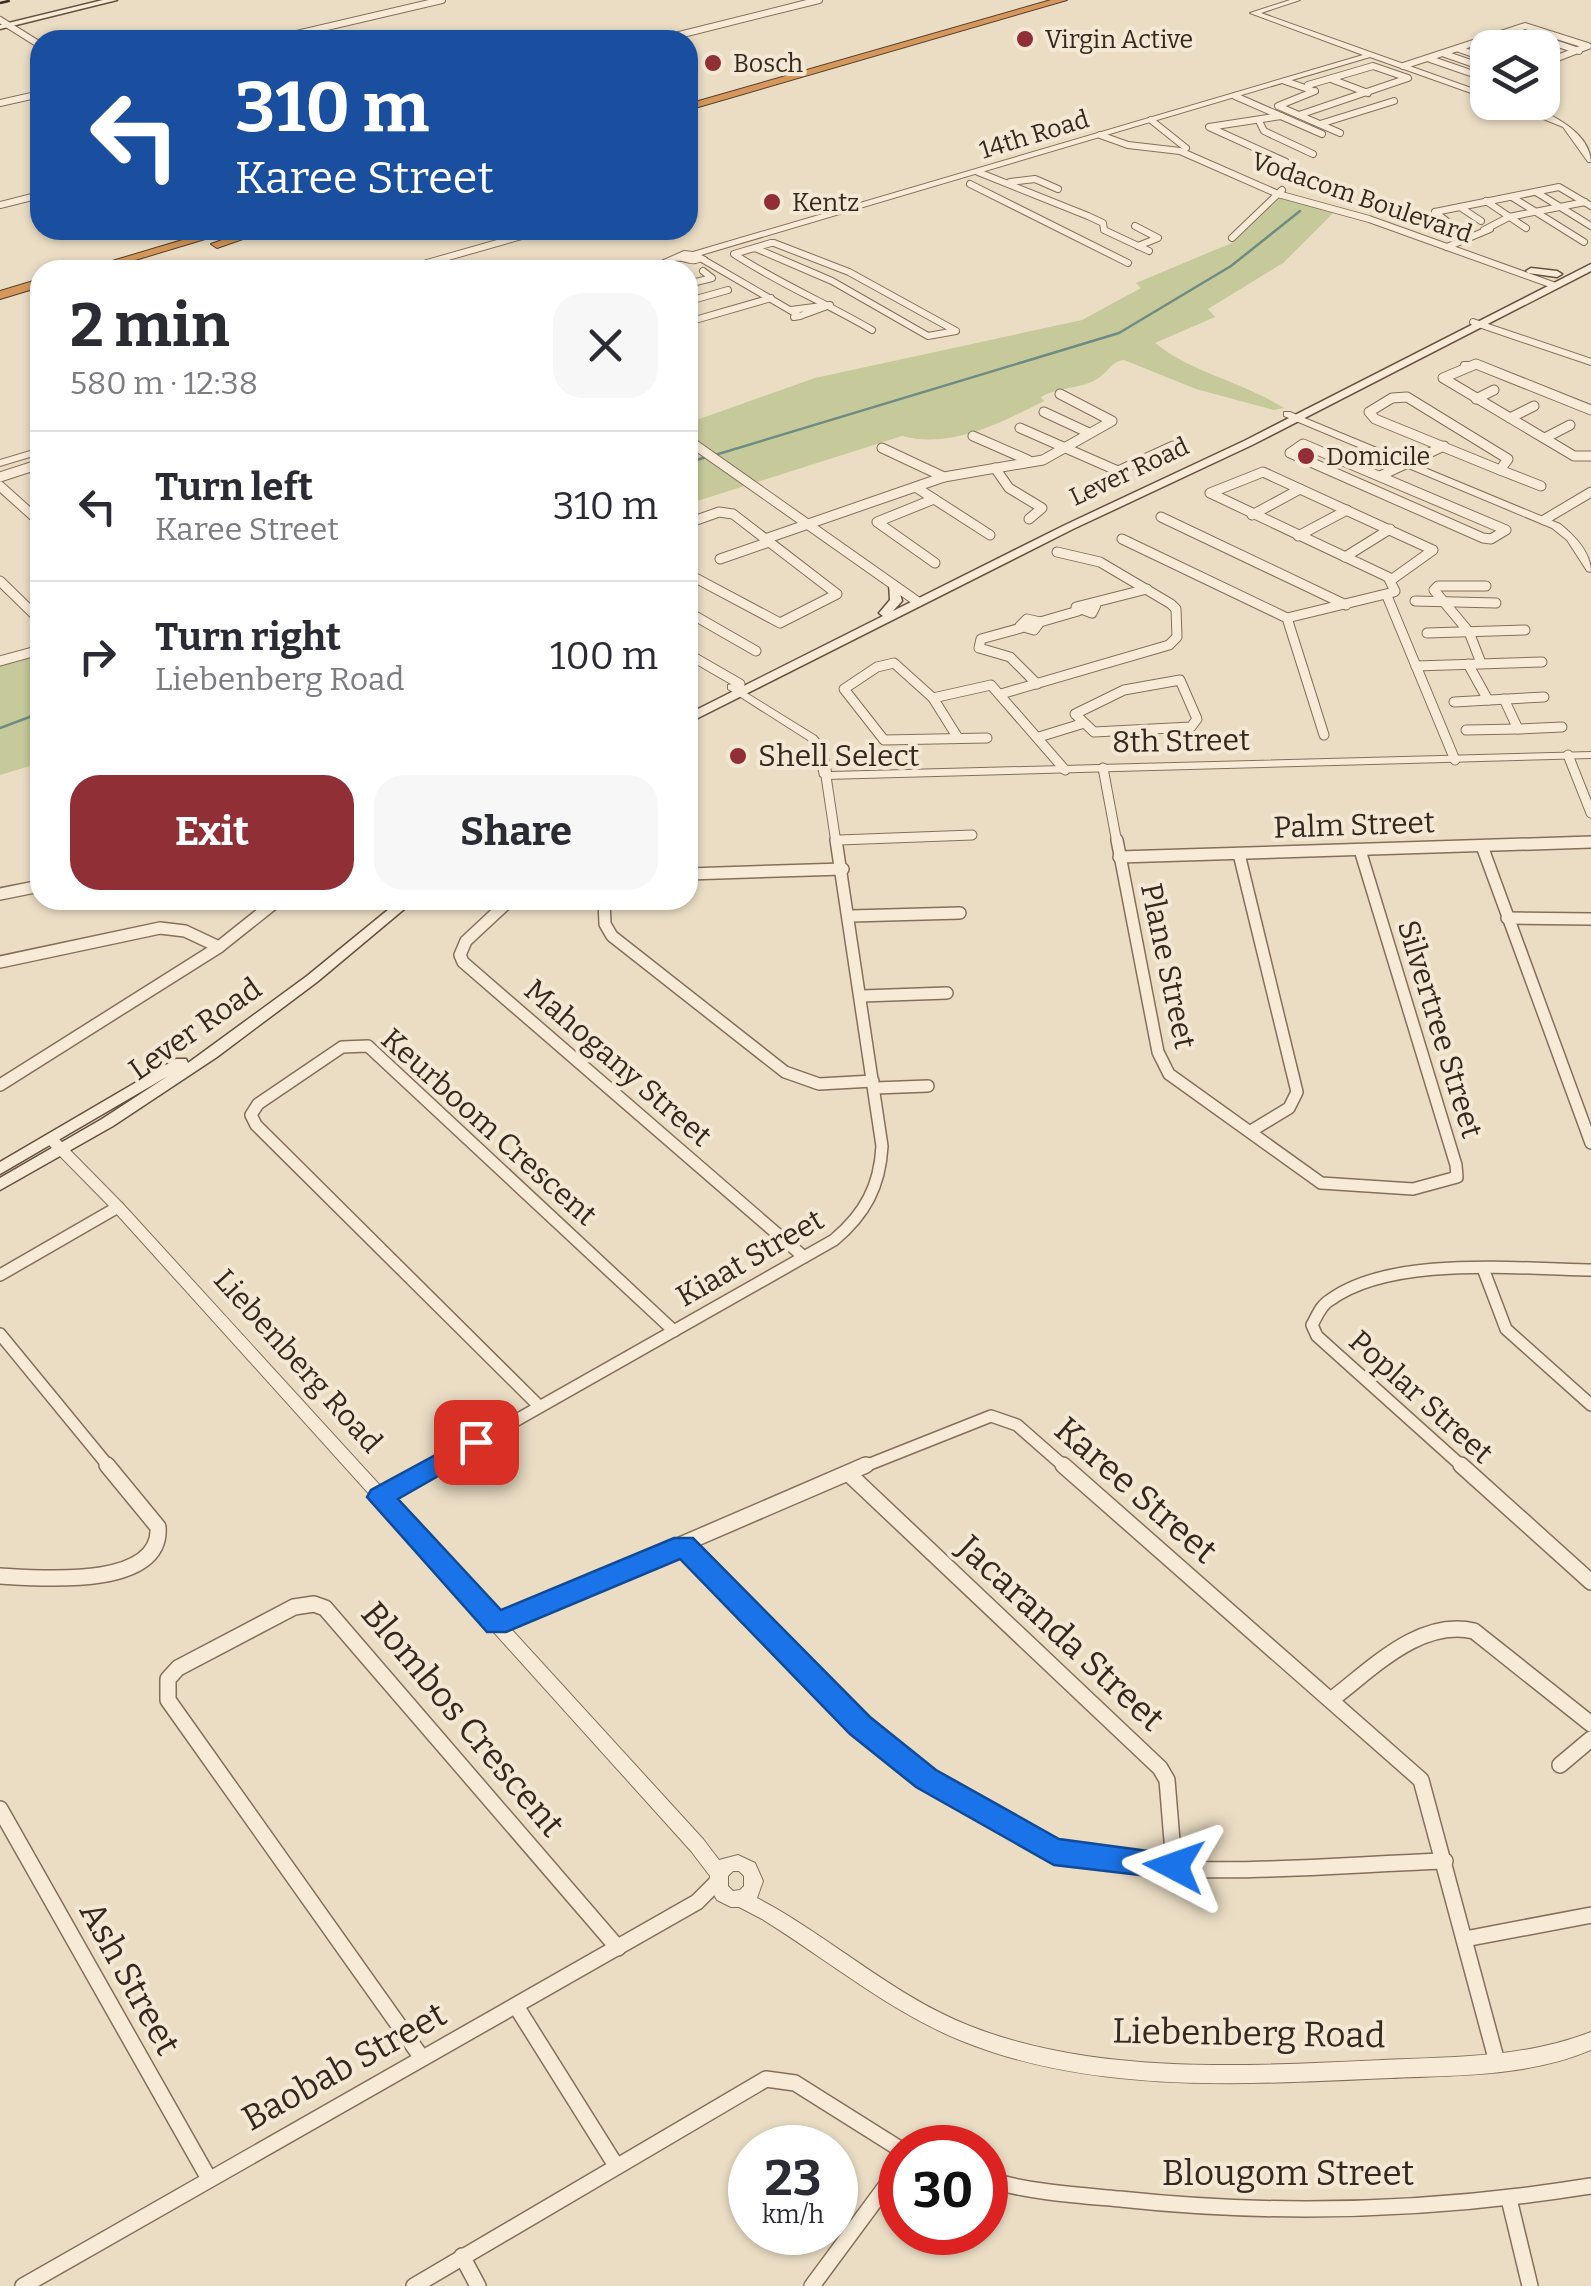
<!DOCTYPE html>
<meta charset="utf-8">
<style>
body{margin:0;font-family:Bitter,serif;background:#f7f7f7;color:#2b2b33;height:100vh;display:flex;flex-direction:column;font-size:38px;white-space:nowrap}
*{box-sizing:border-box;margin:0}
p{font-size:32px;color:#7c7c81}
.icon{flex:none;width:55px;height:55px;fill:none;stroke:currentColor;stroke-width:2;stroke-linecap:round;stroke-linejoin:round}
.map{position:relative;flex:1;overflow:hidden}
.details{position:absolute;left:30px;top:260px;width:668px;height:650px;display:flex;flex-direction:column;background:#fff;border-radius:30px;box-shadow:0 2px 8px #0004}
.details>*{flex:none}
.banner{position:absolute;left:30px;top:30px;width:668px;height:210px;border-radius:30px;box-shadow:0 2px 8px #0004;background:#1a4fa0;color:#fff;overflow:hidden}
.buttons{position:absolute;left:1470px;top:30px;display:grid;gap:20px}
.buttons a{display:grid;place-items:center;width:90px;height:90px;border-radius:20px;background:#fff;box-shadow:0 2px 8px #0004;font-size:50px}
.speed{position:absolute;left:728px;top:2125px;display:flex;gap:20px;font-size:50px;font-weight:700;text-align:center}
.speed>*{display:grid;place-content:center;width:130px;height:130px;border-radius:50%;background:#fff;box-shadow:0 2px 8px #0004;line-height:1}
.speed small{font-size:25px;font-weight:400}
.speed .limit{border:15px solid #d22;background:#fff;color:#111}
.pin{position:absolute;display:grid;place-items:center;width:85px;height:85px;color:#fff;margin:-42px;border-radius:20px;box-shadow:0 5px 15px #0006}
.me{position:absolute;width:110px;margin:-55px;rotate:274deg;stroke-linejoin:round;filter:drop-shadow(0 0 8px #0008)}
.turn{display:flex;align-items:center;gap:35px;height:210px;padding:0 40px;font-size:45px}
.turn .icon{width:130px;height:130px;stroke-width:2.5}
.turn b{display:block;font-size:70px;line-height:85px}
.round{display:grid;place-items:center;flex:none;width:105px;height:105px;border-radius:30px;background:#f7f7f7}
.head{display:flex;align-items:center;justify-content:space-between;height:170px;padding:0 40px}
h1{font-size:60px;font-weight:700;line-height:75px}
.button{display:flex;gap:20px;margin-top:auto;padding:20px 40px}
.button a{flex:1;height:115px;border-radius:30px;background:#902f35;color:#fff;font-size:40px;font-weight:700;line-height:115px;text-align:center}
.button a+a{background:#f7f7f7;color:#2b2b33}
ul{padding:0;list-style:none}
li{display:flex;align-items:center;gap:30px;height:150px;padding:0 40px;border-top:2px solid #e1e1e2}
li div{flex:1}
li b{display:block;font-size:38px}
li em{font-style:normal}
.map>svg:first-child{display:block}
.green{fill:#c6c999}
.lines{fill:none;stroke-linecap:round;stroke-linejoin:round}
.stream{stroke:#6d8c83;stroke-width:2.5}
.minor-far3-casing{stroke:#856f5c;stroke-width:8}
.minor-far2-casing{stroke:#856f5c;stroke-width:11}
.minor-far1-casing{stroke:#856f5c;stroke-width:14}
.minor-casing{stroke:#856f5c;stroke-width:18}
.tertiary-casing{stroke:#856f5c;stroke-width:2}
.secondary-casing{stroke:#66503f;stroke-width:3}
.motorway-casing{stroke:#533e30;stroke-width:2}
.minor-far3{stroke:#f7ebd7;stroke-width:6}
.minor-far2{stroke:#f7ebd7;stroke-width:9}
.minor-far1{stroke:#f7ebd7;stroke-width:11}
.minor{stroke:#f7ebd7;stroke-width:15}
.tertiary{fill:#f7ebd7;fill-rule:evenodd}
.secondary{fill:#f7ebd7;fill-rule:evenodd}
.motorway{fill:#d5985a;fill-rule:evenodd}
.rail{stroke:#36281f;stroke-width:2.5;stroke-dasharray:10 10;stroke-linecap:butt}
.route{fill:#1a73e8;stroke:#114b97;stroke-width:2.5}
.poi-dot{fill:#902f35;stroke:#f3e8d3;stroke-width:4}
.labels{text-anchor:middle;stroke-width:8;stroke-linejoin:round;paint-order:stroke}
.far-poi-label{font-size:25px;fill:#36281f;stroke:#f3e8d3;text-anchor:start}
.far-street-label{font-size:25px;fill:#36281f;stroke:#f3e8d3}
.street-label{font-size:30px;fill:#36281f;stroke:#f3e8d3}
.poi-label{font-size:30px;fill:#36281f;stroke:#f3e8d3;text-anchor:start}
.near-street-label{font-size:35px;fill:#36281f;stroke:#f3e8d3}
</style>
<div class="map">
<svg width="1591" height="2286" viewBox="0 0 1591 2286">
<rect width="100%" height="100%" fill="#ebddc4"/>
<g class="green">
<path d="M1280 198 1334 212 1283 263 1208 309 1215 317 1155 343C1194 374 1241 381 1284 408L1274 410 1196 389 1124 360C1110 362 1109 372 1097 379 1081 389 1058 387 1041 397L1044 401C1000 423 951 449 902 436L688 504V423L815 378 1082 320 1141 288 1136 283 1234 242Z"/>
<path d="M40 656V763L0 775V666Z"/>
</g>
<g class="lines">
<g class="stream">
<path d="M715 455 1119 333 1231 266 1300 211"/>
<path d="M688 463 706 457"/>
<path d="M0 728 40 713"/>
</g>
<defs>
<g id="minor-far3">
<path d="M0 20 40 45"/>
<path d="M1518 31 1579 51"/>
<path d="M1501 34 1539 48"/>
<path d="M1486 39 1510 48"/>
<path d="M271 40 442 0"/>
<path d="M659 40 819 0"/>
<path d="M1459 49 1488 59"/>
<path d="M1445 54 1488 69"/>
<path d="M1430 59 1488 79"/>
<path d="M1403 66 1525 26 1588 46 1542 64"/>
<path d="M1331 79 1368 93"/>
<path d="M1285 81 1311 90"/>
<path d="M1315 91 1278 106 1340 133"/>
<path d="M1235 96 1322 134"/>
<path d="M0 103 40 94"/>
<path d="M1299 115 1408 78 1373 66 1308 85"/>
<path d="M1281 116 1209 127 1286 162"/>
<path d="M1151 120 1186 148"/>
<path d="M1260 123 1264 131 1313 154"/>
<path d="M1320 124 1394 101"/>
<path d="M1100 135 1128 145 1180 151 1278 194 1369 219 1553 285"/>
<path d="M978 172 1088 216 1103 223 1104 230 1149 251"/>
<path d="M1010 182 1035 179 1058 189"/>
<path d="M970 184 1128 263"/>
<path d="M1536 192 1591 226"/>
<path d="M1512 197 1584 242"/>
<path d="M1486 201 1526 228"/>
<path d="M0 205 40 195"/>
<path d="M1460 207 1481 221"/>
<path d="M1435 212 1559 187 1591 206"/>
<path d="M1435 212 1454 227"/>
<path d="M1135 226 1158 238 1138 246"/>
<path d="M1484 230 1509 217 1585 202"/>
<path d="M1232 238 1282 190"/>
<path d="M1447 247 1490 229"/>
<path d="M755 248 832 281 928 336 956 331 849 272 774 243H771L734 254C778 283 826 303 872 330"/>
<path d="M702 259 800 316 794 317"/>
<path d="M430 270 427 263 543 230"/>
<path d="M688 284 712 278 703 271"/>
<path d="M689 301 728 290"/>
<path d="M791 310 830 305 800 316"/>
<path d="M688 322 771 298"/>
<path d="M1473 322 1591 362"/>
<path d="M1464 365H1479"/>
</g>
<g id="minor-far2">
<path d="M1407 397 1508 459 1500 470 1375 419 1369 412 1392 398Z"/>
<path d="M1476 399 1494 390"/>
<path d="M1591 410 1476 364 1443 378 1574 456H1591"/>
<path d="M1044 412 1087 432"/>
<path d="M1510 418 1534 406"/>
<path d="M1020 428 1118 471 1173 446"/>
<path d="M973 436 1028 460"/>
<path d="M1545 438 1570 425"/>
<path d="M688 440 918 602"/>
<path d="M1303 444 1506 530 1491 539 1483 538 1290 453Z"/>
<path d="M882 448 944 477"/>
<path d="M995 468 1009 488 1042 508 1029 519"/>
<path d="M1500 470 1541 486"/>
<path d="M1382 475 1444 446"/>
<path d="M0 477 40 464"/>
<path d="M0 486 40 522"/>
<path d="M917 488 990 535"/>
<path d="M934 499 877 522 935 563"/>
<path d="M1252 515 1300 489"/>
<path d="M1161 517 1346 605"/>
<path d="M1544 520 1591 492"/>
<path d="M688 523 719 512 733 514 837 594 780 623 688 574"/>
<path d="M1298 536 1347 510"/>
<path d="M765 539 944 477 1043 460 1112 421 1060 394"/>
<path d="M1122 539 1287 618 1324 735"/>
<path d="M1345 557 1390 529"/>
<path d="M720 559 769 542"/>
<path d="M1391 580 1433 550 1263 472 1210 493 1388 577 1395 591"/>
<path d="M0 581 40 620"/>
<path d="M1387 596 1455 760"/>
<path d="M1415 601 1496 603"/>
<path d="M1096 605 1092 613 1076 607 1147 589"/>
<path d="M688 612 756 651"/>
<path d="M1287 618 1394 592"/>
<path d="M1027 619 1040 622 1034 630 1020 626Z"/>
<path d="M1040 622 1078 611"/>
<path d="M1021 628 981 639 979 648 1010 657 1037 684"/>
<path d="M1427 633 1525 630"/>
<path d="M688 654 740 684"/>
<path d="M0 661 40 650"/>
<path d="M1481 663 1469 632 1434 590 1438 586H1486"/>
<path d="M1468 664 1488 700"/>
<path d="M1416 666 1542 662"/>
<path d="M1180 680 1197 719 1191 727 1094 732 1075 714 1124 690Z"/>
<path d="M1001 694 1169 645 1177 637 1176 609 1171 604 1100 562 1057 552"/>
<path d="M933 698 894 663 877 667 844 689 884 740 987 738"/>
<path d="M1504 699 1518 729 1562 727"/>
<path d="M1454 702 1544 697"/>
<path d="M1466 730 1518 729"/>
<path d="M1039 737 1081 724"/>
<path d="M958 738 933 698 991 685 1065 770"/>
<path d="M1568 755 1591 813"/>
<path d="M1103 768 1117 843"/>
<path d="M826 776 836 843"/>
<path d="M839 840 972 835"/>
<path d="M1575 843 1591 842"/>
</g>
<g id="minor-far1">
<path d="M1117 840 1158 1052 1169 1074 1321 1183 1413 1189 1457 1177 1456 1165 1360 850"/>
<path d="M1482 846 1591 1143"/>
<path d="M1239 854 1297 1092 1289 1108 1251 1131"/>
<path d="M1119 857 1591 842"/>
<path d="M688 874 843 869"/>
<path d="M0 894 40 886"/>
<path d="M510 900 466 941 460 955 463 962 804 1257"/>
<path d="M604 900 605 924 612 936 785 1072 819 1084 873 1081"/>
<path d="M851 916 960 913"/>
<path d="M1507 918 1591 919"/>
<path d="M0 962 160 928 185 931 219 947"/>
<path d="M862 996 947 993"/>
<path d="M0 1085 219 947 278 900"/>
<path d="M875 1088 928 1086"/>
<path d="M1484 1271 1506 1329 1591 1405"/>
<path d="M0 1275 118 1207"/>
<path d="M0 1334 110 1468"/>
<path d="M539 1406 256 1125 251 1115 258 1104 342 1047 368 1046 674 1331"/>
<path d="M432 1468 834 1240C865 1214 880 1186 882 1146L836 840"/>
<path d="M860 1468 991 1416 1017 1425 1066 1468"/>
<path d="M1464 1468 1317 1336 1312 1325C1317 1316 1321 1305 1330 1300 1392 1255 1517 1269 1591 1270"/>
</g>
<g id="minor">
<path d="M1063 1465 1421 1780 1497 2062"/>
<path d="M1461 1465 1591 1582"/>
<path d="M849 1474 1160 1768 1167 1780 1174 1865"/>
<path d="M380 1497 436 1465"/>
<path d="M684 1546C775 1642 865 1738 978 1809 1003 1825 1029 1845 1058 1852 1183 1883 1318 1865 1445 1861"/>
<path d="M0 1576C37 1578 163 1590 158 1527L107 1465"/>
<path d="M497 1624 866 1465"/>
<path d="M1332 1699C1372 1669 1420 1618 1474 1631L1591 1724"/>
<path d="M1560 1765 1591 1739"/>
<path d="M0 1809 208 2177"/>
<path d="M1465 1939 1591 1915"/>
<path d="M516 2006 615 2164"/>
<path d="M422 2058 168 1700V1679L178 1668 294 1607 314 1604 325 1608 618 1948"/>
<path d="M985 2179C1029 2192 1075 2195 1120 2199 1278 2216 1435 2211 1591 2186"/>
<path d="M1509 2199 1530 2286"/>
<path d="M462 2256 478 2286"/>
<path d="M23 2286 697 1902 717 1882"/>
<path d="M414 2286 766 2079 795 2083 900 2149"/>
<path d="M812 2286 900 2167"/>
</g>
<g id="tertiary">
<path d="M1290 0H1300L1261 13 1488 94V99L1370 57 701 255 707 258C689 269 690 259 674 261 662 263 654 270 641 270L684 251 693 252 1363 55 1250 13Z"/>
<path d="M1501 102C1532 102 1590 127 1591 162H1588L1563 127Z"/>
<path d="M1284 412H1290L1560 524C1575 536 1591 552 1591 572L1587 571 1567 540 1552 528 1284 416Z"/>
<path d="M40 448V454L0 466V460Z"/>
<path d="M732 684 816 736 826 748 831 772 1591 752V758L826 779 820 776 814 748 808 740 728 689V685Z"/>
<path d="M53 1136 58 1138 123 1204 703 1839 719 1860 738 1855 755 1863 763 1881 757 1898C830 1936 893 1996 970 2026 1097 2076 1249 2066 1382 2060 1453 2057 1524 2058 1591 2032V2050C1527 2077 1457 2075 1390 2078 1249 2084 1096 2095 962 2041 890 2012 828 1960 762 1919L739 1907H731L717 1900 709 1886 710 1876 691 1851 113 1210 48 1144 46 1141ZM733 1871H739L744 1876V1886L740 1890 733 1891 728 1886V1876Z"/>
</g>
<g id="secondary">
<path d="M103 0H117L0 29V25Z"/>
<path d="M1591 264V271L1252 445 1073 529 688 723V714L883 616 879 613 890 600 889 583H897L902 601 893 611 1065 525 1244 441Z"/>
<path d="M1531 268 1557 271 1562 274 1557 277 1528 273 1526 271Z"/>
<path d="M400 900H415L317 982 217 1057 113 1126 0 1190V1178L102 1119 168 1076 0 1174V1162L176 1059H186L188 1063 307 976Z"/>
</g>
<g id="motorway">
<path d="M1051 0H1067L688 110V104Z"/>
<path d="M216 230H235L102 270H82Z"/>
<path d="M250 230H269L217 248 211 244Z"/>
<path d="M40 279V287L0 299V291Z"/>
</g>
</defs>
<use href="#minor-far3" class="minor-far3-casing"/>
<use href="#minor-far2" class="minor-far2-casing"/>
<use href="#minor-far1" class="minor-far1-casing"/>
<use href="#minor" class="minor-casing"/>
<use href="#tertiary" class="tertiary-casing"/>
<use href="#secondary" class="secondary-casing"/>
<use href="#motorway" class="motorway-casing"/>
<use href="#minor-far3" class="minor-far3"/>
<use href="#minor-far2" class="minor-far2"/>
<use href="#minor-far1" class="minor-far1"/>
<use href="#minor" class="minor"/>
<use href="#tertiary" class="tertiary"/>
<use href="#secondary" class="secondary"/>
<use href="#motorway" class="motorway"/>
<path class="rail" d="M0 3 13 0"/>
</g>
<path class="route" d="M476 1433 485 1435 488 1442 485 1449 398 1499 501 1610 674 1538H693L870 1717 936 1770 1059 1839 1185 1856 1189 1866 1185 1875 1174 1879 1054 1865 916 1787 850 1734 680 1559 506 1632H487L367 1497 371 1490Z"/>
<g class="poi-dot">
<circle cx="1025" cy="39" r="10"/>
<circle cx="713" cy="63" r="10"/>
<circle cx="772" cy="202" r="10"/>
<circle cx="1306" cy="456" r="10"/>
<circle cx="738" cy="756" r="10"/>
</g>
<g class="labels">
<g class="far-poi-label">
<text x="1045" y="48">Virgin Active</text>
<text x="733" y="72">Bosch</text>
<text x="792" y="211">Kentz</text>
<text x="1326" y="465">Domicile</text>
</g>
<g class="far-street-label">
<text transform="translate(1034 134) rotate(-17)" y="9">14th Road</text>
<text transform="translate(1362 197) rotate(19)" y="9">Vodacom Boulevard</text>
<text transform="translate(1129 471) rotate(-25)" y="9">Lever Road</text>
</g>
<g class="street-label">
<text transform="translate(1181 741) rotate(-1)" y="10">8th Street</text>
<text transform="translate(1354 825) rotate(-2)" y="10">Palm Street</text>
<text transform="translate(1168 966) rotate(78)" y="10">Plane Street</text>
<text transform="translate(195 1029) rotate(-35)" y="10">Lever Road</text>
<text transform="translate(1440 1029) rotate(73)" y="10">Silvertree Street</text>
<text transform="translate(618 1063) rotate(41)" y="10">Mahogany Street</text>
<text transform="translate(489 1127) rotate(42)" y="10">Keurboom Crescent</text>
<text transform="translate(750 1258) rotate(-30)" y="10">Kiaat Street</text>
<text transform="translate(298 1361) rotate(48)" y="10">Liebenberg Road</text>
<text transform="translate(1421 1397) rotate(42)" y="10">Poplar Street</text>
</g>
<g class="poi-label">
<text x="758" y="766">Shell Select</text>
</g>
<g class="near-street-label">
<text transform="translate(1136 1490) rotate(41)" y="12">Karee Street</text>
<text transform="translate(1061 1633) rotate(43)" y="12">Jacaranda Street</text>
<text transform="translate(463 1719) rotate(50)" y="12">Blombos Crescent</text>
<text transform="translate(130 1978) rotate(61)" y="12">Ash Street</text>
<text transform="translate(1249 2033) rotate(1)" y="12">Liebenberg Road</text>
<text transform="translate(344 2066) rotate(-29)" y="12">Baobab Street</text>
<text x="1288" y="2185">Blougom Street</text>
</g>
</g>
</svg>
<div class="buttons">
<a><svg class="icon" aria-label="layers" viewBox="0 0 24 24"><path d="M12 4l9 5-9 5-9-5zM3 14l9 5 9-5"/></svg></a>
</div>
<div class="speed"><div>23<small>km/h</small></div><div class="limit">30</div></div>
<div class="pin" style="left:476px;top:1442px;background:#d93025"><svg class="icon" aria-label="arrive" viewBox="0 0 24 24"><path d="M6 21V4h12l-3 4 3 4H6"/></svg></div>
<svg class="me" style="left:1174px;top:1866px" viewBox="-20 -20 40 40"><path d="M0-17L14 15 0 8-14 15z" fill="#1a73e8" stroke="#fff" stroke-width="4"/></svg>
<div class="banner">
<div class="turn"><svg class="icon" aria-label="left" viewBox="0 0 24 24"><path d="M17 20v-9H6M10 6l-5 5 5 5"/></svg><div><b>310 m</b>Karee Street</div></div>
</div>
<section class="details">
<div class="head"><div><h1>2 min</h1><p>580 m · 12:38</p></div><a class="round"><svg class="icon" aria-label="close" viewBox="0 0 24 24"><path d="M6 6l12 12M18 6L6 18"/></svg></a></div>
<ul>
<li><svg class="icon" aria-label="left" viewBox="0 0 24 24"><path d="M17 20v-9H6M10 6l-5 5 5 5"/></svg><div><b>Turn left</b><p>Karee Street</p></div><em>310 m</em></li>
<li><svg class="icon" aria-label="right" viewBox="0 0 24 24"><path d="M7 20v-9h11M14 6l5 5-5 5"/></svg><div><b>Turn right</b><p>Liebenberg Road</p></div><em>100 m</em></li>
</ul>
<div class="button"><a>Exit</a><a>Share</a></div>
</section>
</div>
